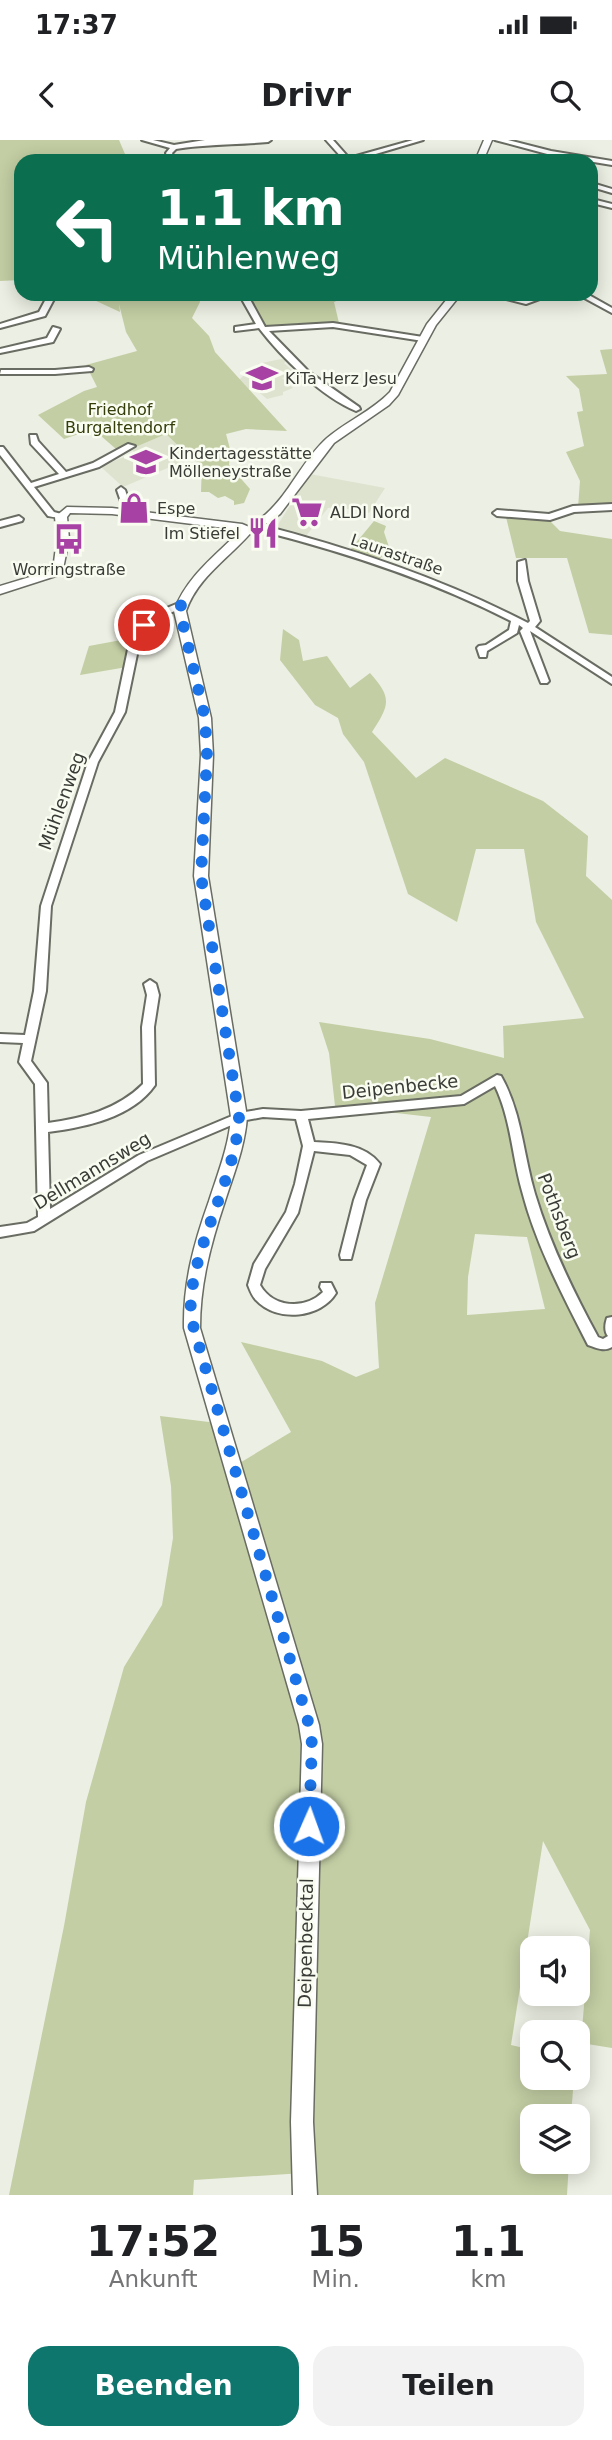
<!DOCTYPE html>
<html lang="de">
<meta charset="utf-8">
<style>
body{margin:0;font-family:"DejaVu Sans",sans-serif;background:#f2f2f2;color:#202124;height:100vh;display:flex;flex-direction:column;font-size:26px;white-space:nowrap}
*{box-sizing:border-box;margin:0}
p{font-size:23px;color:#757577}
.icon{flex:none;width:38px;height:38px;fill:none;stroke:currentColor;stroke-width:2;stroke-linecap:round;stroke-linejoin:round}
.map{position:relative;height:2055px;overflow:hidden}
.side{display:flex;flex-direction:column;background:#fff;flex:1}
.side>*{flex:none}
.guide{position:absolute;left:14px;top:14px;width:584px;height:147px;border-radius:21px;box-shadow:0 4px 18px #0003;background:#0b6e4f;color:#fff;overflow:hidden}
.buttons{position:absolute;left:520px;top:1796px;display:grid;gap:14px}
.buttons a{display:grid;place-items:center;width:70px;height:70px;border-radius:14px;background:#fff;box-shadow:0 4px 18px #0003;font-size:35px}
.pin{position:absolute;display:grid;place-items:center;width:60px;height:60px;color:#fff;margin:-30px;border:4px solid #fff;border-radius:50%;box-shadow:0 2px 7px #0007}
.me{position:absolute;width:77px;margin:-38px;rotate:2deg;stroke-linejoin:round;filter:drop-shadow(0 0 5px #0008)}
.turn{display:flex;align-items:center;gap:24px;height:147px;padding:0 28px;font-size:32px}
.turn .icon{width:91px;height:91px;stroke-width:2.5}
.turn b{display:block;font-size:49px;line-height:60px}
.eta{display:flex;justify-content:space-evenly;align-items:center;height:119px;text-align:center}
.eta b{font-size:42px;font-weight:700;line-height:49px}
.action{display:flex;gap:14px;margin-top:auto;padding:14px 28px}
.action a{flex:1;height:80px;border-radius:21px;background:#0f766e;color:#fff;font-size:28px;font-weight:700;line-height:80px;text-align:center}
.action a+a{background:#f2f2f2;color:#202124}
.status{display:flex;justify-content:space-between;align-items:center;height:49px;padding:0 35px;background:#fff;direction:ltr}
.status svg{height:19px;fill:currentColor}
header{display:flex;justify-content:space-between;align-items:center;height:91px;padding:0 28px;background:#fff;font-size:32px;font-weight:700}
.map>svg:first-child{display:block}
.built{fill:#dee3d0}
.green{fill:#c3cea4;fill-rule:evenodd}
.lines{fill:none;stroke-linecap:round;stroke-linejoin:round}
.minor-casing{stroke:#696c62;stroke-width:4}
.tertiary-casing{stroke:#696c62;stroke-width:4}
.secondary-casing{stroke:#696c62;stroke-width:3}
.minor{fill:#fff;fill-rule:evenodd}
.tertiary{fill:#fff;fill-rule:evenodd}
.secondary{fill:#fff;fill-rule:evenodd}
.route{stroke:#1a73e8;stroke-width:12;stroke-dasharray:0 21.6}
.labels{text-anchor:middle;stroke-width:5;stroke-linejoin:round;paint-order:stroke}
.far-poi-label{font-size:16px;fill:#393b36;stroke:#f9fcf0;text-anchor:start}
.far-park-label{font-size:16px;fill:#343d0a;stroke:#f9fcf0}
.far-street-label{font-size:16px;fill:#393b36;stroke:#f9fcf0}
.street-label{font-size:18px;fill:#393b36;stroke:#f9fcf0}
</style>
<div class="status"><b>17:37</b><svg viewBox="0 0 49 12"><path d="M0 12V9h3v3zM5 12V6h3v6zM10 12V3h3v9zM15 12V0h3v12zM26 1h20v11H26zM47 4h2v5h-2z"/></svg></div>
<header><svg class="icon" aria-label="back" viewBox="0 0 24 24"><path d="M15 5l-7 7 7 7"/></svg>Drivr<svg class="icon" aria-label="search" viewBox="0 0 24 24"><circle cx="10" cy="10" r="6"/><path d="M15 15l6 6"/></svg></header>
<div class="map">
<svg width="612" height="2055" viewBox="0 0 612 2055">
<rect width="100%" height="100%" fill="#ecefe3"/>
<g class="built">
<path d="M286 218 288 220 284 223 295 233 282 238 293 248 283 252V255L267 259 256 250 249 251 239 240 245 234 261 229 257 224Z"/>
<path d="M166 294 191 318 123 347 100 326 135 313 131 309Z"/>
<path d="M310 334 385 348 369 373 337 367 328 368 306 396 278 389 277 386Z"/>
</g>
<g class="green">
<path d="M0 0H119L128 21H21V140L0 141Z"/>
<path d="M81 154H198L200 162 192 178 209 196 215 212 287 291 246 289 226 294 230 309 229 325 250 349 244 363 234 365V361L225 356 218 358 209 352H201L202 324 191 318 166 294 131 309 124 305 116 309 93 289 64 299 38 275 84 251 97 247 86 225 137 211 126 192 119 164 120 172Z"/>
<path d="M245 154H356L334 162 339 183 269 186H263Z"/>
<path d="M612 209V366L578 368 580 341 566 312 584 306 577 272 583 271 579 249 566 236 607 234 600 210Z"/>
<path d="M506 377 550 381 560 391 612 399V495L589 493 567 418H516Z"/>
<path d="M374 381 386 386 384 392 390 410 379 419 350 410Z"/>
<path d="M283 489 299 500 303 521 327 516 350 548 370 533C392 558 390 564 372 592L416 638 445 618 543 661 588 696 586 736 612 760V1908L581 1903 590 1790 543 1701 511 1905 532 1910V1937H574L571 1976H532V2021H569L567 2055H307L316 1629 238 1324 291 1292 241 1202 322 1221 356 1237 379 1228 375 1163 431 977 335 966 329 913 319 882 430 899 504 918 503 886 584 878 536 782 524 709H476L457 782 408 754 364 622 343 594 338 578 315 565 280 520ZM475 1094 527 1097 545 1169 467 1175 468 1137Z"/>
<path d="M132 498 127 527 80 535 89 506Z"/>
<path d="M160 1276 217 1283 306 1593 303 2033 194 2040 193 2055H9L64 1786 86 1662 124 1527 162 1465 173 1398 171 1346Z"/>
</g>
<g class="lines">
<defs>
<g id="minor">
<path d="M142 0H153L174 5 205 0H271L268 2C237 5 207 4 176 9L172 13 175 21H169L166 13 170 8Z"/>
<path d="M326 0H333L349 18 413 0H423L352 21H342L343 19Z"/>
<path d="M592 43 612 49V53L592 47Z"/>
<path d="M592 59 612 64V68L592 63Z"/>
<path d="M239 154H247L265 187 333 183 423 197 427 199 423 201 333 187 269 191 309 232 359 267 360 269 356 271C322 257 281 217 259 188L235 191V187L256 184Z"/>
<path d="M486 154C499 154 510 158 523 159 532 160 542 154 553 154L526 164Z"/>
<path d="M577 154H587L612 168V173Z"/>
<path d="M47 157 54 159 45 176 0 188V184L39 172Z"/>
<path d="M53 187 60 189 53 202 0 213V209L47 198Z"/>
<path d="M89 227 93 229 92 231 55 234H0L1 230H55Z"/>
<path d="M30 295H36L38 301 66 332 93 323 128 304 135 306 99 327 34 347 54 372 65 375C62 379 53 377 48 376L0 315V307H3L31 343 59 334 31 304Z"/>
<path d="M121 347 125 350 133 373 132 375 125 373 117 350Z"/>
<path d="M612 364V370L574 372 550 380 497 376 493 373 497 370 549 374 573 366Z"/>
<path d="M19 376 23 379 22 381 0 387V381Z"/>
<path d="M261 385C354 409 443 439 528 483L530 481 518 441V422L525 420 528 441 540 481 535 487 612 537V544L530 491 549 541 547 543H541L520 491 523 488 519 485 517 493 487 511 486 517H480L477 508 479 506 486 505 509 490 511 481C431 440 345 412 258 390L257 388Z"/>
<path d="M181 462 186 465 184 467 156 479 141 495 125 572 98 622 51 766 46 851 31 921 47 943 48 983C83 978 117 970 143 944L142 887 147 855 144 844 150 840 156 844 159 855 154 887 155 945C132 978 85 987 48 992L50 1069 139 1015 239 973 263 969 301 971 461 956 497 935 501 936C522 973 523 1014 535 1054 550 1104 573 1151 598 1197L603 1199 608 1196C604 1191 605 1184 607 1178L612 1177V1207C604 1212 597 1208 588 1205 563 1156 536 1105 522 1051 512 1016 511 979 495 946L464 964 308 979 314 1002C337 1003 365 1004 380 1024L366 1060 352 1115 351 1119H341L340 1115 354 1060 367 1025 350 1015 314 1011 298 1073 265 1129 260 1145C273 1168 305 1170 323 1152L320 1147 321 1143H331L336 1153C321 1178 277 1183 256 1160 252 1156 250 1150 248 1145L254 1124 286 1072 295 1044 303 1006 296 979 263 977 241 981 147 1021 34 1091 0 1097V1087L27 1083 38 1077 35 944 19 922 23 903 0 902V894L25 895 34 851 41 766 88 622 115 572 131 495 150 475Z"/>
</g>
<path id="tertiary" d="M495 0H508L551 11 612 21V25L551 15Z"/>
<g id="secondary">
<path d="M484 0H492L483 21H475Z"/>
<path d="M451 154H461L436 185 398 255 389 265 334 303 280 374 268 383H260V379C289 357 301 321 327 298 347 281 372 271 390 252L427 184Z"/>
<path d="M67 367 112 368 242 384 254 389C231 417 198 436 186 471L211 578 213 615 208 736 247 977C245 1006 234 1033 225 1061 211 1103 200 1143 200 1188L319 1585 322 1604 313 1982 317 2055H293L291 1982 302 1604 299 1585 184 1188C183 1143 194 1103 209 1061 218 1033 229 1006 231 977L194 736 201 615 199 578 174 471C186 437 216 415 241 390L112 374 70 373 67 377 69 399 62 434 0 454V446L53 430 57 399 55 377Z"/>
</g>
</defs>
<use href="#minor" class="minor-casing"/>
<use href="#tertiary" class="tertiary-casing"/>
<use href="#secondary" class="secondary-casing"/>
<use href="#minor" class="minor"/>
<use href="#tertiary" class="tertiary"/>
<use href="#secondary" class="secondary"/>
</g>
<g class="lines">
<path class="route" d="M144 485 169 468 181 465 180 471 205 578 207 615 201 736 239 977C236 1042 186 1115 191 1178L309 1585 312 1604 309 1686"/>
</g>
<defs>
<symbol id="school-bare" viewBox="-9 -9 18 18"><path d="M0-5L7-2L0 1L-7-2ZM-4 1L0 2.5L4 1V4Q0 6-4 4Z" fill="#a841a4" stroke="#f9fcf0" stroke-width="2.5" paint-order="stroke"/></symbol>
<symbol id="shop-bare" viewBox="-9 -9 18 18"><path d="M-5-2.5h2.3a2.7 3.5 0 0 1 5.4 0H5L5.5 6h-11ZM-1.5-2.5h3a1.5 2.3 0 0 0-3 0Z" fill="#a841a4" stroke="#f9fcf0" stroke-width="2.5" paint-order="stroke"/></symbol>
<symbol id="supermarket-bare" viewBox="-9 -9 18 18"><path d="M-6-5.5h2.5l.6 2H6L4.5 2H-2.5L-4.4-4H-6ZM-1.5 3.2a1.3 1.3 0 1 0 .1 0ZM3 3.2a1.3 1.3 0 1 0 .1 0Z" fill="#a841a4" stroke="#f9fcf0" stroke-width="2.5" paint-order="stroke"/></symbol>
<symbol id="restaurant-bare" viewBox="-9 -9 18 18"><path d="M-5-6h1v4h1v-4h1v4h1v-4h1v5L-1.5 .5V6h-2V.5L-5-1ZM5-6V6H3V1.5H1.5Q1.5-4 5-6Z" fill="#a841a4" stroke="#f9fcf0" stroke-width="2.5" paint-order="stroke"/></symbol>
<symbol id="bus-bare" viewBox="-9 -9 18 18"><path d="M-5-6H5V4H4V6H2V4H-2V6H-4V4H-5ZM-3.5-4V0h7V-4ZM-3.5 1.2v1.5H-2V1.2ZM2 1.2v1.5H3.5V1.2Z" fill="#a841a4" stroke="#f9fcf0" stroke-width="2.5" paint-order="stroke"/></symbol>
</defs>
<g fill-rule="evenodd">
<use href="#school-bare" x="240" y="216" width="44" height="44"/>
<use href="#school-bare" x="124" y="300" width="44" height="44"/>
<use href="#shop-bare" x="112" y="346" width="44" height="44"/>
<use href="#supermarket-bare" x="285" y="350" width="44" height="44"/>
<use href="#restaurant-bare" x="241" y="371" width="44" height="44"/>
<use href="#bus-bare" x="47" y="377" width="44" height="44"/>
</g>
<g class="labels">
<g class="far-poi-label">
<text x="285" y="244">KiTa Herz Jesu</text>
<text x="169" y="319">Kindertagesstätte<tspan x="169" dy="18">Mölleneystraße</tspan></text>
<text x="157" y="374">Espe</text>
<text x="330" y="378">ALDI Nord</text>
<text x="240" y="399" text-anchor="end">Im Stiefel</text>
<text x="69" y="435" text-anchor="middle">Worringstraße</text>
</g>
<g class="far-park-label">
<text x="120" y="275">Friedhof<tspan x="120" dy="18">Burgaltendorf</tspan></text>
</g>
<g class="far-street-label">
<text transform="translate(397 414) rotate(19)" y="6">Laurastraße</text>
</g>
<g class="street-label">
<text transform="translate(62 661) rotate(-70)" y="6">Mühlenweg</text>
<text transform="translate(400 947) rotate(-6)" y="6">Deipenbecke</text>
<text transform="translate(92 1031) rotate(-31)" y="6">Dellmannsweg</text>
<text transform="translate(559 1076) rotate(69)" y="6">Pothsberg</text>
<text transform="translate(306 1803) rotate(-89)" y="6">Deipenbecktal</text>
</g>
</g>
</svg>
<div class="buttons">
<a><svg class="icon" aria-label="sound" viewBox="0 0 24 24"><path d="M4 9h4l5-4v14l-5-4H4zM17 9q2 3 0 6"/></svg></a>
<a><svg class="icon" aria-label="search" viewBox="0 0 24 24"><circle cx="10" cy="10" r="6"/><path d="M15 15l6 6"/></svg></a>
<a><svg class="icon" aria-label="layers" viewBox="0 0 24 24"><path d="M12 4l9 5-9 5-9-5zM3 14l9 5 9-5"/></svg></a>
</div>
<div class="pin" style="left:144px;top:485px;background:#d93025"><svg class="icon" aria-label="arrive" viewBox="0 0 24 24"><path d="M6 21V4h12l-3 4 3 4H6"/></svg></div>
<svg class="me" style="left:309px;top:1686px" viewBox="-20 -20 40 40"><circle r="17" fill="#1a73e8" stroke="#fff" stroke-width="3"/><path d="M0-11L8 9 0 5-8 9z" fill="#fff"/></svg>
<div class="guide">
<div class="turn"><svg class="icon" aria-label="left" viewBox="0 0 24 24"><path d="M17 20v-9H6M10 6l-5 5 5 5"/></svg><div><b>1.1 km</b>Mühlenweg</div></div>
</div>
</div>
<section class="side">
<div class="eta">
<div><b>17:52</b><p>Ankunft</p></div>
<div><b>15</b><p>Min.</p></div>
<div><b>1.1</b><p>km</p></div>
</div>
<div class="action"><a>Beenden</a><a>Teilen</a></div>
</section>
